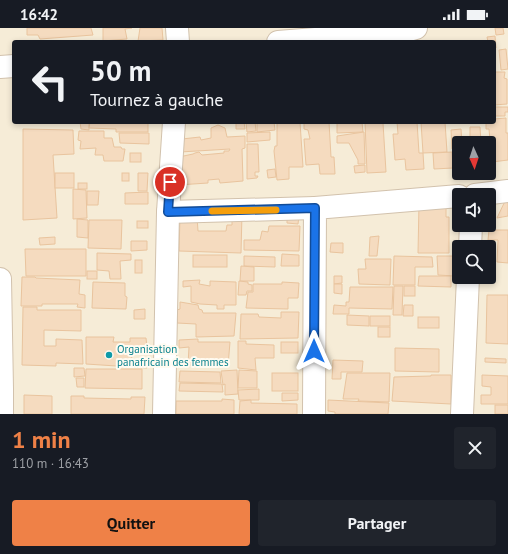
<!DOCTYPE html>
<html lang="fr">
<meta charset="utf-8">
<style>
body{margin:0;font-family:"PT Sans",sans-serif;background:#20242c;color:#f1f3f6;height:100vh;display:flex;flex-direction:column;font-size:15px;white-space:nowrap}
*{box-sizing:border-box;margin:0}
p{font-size:13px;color:#9ea1a6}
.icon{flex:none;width:22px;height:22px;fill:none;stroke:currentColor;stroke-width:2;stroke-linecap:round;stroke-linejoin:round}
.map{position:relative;height:386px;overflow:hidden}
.panel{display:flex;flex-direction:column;background:#171b24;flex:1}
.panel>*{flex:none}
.guide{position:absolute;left:12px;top:12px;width:484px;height:84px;border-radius:4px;box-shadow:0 2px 6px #0003;background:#171b24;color:#f1f3f6;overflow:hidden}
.needle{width:26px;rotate:177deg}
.tools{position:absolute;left:452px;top:108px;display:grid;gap:8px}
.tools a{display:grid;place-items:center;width:44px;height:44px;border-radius:4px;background:#171b24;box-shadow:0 2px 6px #0003;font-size:20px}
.pin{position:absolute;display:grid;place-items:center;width:34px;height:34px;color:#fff;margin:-17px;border:2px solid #fff;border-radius:50%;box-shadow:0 1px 4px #0007}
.me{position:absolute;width:44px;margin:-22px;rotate:0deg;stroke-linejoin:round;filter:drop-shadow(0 0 3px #0008)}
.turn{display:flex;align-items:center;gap:14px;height:84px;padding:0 12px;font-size:18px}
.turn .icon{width:52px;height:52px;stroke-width:2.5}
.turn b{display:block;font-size:28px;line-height:34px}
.round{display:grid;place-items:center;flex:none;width:42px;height:42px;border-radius:4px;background:#20242c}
.overview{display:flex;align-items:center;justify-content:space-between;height:68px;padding:0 12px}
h1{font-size:24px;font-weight:700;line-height:30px;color:#ef8147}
.button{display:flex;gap:8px;margin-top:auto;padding:8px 12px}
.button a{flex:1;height:46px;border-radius:4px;background:#ef8147;color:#111;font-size:16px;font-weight:700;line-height:46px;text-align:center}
.button a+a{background:#20242c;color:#f1f3f6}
.status{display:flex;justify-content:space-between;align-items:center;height:28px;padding:0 20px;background:#171b24;direction:ltr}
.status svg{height:11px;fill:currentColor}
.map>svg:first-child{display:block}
.residential{fill:#f6ecd7;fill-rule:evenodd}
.building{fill:#f5dbbf;stroke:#e9c49e}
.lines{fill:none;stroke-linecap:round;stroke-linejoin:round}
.minor-casing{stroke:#d2c2ad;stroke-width:24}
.minor{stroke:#fff;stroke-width:22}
.route-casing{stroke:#114b97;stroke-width:10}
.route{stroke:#1a73e8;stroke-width:7}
.slow{stroke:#f59e0b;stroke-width:7}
.culture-dot{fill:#0f9aa8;stroke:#fffbf1;stroke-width:1.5}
.labels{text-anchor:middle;stroke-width:4;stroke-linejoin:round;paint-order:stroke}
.culture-label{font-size:11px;fill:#0d838f;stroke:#fffbf1;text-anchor:start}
</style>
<div class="status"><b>16:42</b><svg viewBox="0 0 49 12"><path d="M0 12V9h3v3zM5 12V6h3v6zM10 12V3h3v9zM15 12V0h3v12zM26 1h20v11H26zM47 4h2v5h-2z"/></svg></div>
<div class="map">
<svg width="508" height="386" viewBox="0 0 508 386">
<rect width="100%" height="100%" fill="#fef8e9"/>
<path class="residential" d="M0 0H508V386H0ZM14 14H494V94H14ZM459 115H489V145H459ZM459 167H489V197H459ZM459 219H489V249H459Z"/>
<g class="building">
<path d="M27 0H91L93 7 40 11 38 7H27Z"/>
<path d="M103 0H132L125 1 127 11 103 13Z"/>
<path d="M140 0H162L163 12 138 13Z"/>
<path d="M495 0H503L504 6 496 7Z"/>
<path d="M495 8 496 20H494V14H488L487 9Z"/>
<path d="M506 21 508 41 501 42 499 22Z"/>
<path d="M494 44H505L504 50 507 51V76L494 77Z"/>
<path d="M494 79H508V84H505V88H494Z"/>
<path d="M506 90V105H508V132L492 134 489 101H486V94H494V91Z"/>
<path d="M80 94H89V102L81 101Z"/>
<path d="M90 94H148V104H116V101L89 100Z"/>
<path d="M236 94H244L245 101H236Z"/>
<path d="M246 94H255L256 103 247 104Z"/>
<path d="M257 94H274L275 102 257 104Z"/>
<path d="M277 94H300L303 139H289V151L277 152 274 123 275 118H277Z"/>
<path d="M304 94H329L331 129H334L335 146H320L319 136 306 137 304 111H310L308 102 304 101Z"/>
<path d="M337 94H362L363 104 337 105Z"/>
<path d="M365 94H393L383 95 386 144 367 145Z"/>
<path d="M397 94H417L419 125H423L424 141 406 142 405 131 395 132 393 106H398Z"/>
<path d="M421 94H445L447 124 423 125Z"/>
<path d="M218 97 225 100 227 109 245 108V120L242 121 243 153 220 155 219 151 208 152V155L178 157 179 129 193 126 195 125 199 124 202 127 224 125V123H229L230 121 180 124 182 111 200 109 201 112 211 110V100Z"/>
<path d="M470 99H480L481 115H470Z"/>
<path d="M23 101 73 102 74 126 53 127 57 190 23 192Z"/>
<path d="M461 101 462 115H459V120L452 121 451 102Z"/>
<path d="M79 103H104V110H112L114 119H121L122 121H125L123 133H104L103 127H95L96 120 80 121 81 113 78 112Z"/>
<path d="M270 104V112L247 114V105Z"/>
<path d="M364 104 365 136H358V132L349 115H337V108Z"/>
<path d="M119 105H149V116L120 115Z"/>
<path d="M247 116H258L259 144H255V148H258L257 150 247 151Z"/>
<path d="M452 124 453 140 434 141 433 125Z"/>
<rect x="130" y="125" width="11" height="9"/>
<path d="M365 137V144L355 145 354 138Z"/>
<path d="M275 141 276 149 268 150 267 142Z"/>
<rect x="55" y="145" width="19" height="15"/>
<rect x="122" y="145" width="7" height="8"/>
<path d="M138 145H148L147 163H138Z"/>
<rect x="78" y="155" width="9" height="6"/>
<path d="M73 161 86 162 87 190 73 191Z"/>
<path d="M87 163H99L98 177H87Z"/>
<path d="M148 164V176H125V165Z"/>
<path d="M506 171H508V188L497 190Z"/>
<path d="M446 174V189H449V225H418L419 176Z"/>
<path d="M232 185H242L241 225 179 223 180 189H197L198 203H226L227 197H232Z"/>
<path d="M287 187 299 188 298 196 287 195Z"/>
<path d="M77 191 88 192V210L77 209Z"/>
<path d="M89 192H122L121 221 88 220Z"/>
<rect x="137" y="193" width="11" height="7"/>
<path d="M269 198H300L299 223 244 222V212H260L262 203 268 204Z"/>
<path d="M489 202H508V235L497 234 498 212H488Z"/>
<path d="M379 208 377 228H369L370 209Z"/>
<path d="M55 209V216L40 217 39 210Z"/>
<path d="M131 213H147V222L131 223Z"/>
<path d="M331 215H343V225L330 224Z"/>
<path d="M25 221H86V248H26Z"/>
<path d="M97 225 131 226V232L120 233 121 251H110L109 243 97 242Z"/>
<path d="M282 226 299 227V238H281Z"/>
<rect x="193" y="227" width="34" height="12"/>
<path d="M244 228 275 229V239L244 238Z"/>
<path d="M394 228 432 229 433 239H415V257H393Z"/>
<path d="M437 228H453L454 248 438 247Z"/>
<path d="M365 231H391L390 257 359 256 358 241H366Z"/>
<rect x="135" y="232" width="7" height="13"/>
<path d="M241 238 254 239V253H240Z"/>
<rect x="87" y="243" width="10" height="8"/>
<path d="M334 248H342V255L334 256Z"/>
<path d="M419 248H451V259L418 258Z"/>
<path d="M22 249H35L36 250 80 252 79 266 85 267V280L77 279 78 276H42V278H21Z"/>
<path d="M200 252 199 256 210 258V253L236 254V277H224V281H217V277L200 276 191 274V258L183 259V253Z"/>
<path d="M239 253 248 254V256L252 257V263H247L246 267H238Z"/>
<path d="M93 254 125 255V268L127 269 126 281 92 280Z"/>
<path d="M282 254 299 255 298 270H288V281L246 280 248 264H253V256H282Z"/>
<path d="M334 256H342V266L334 265Z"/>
<path d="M394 258H403L402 287H393Z"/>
<rect x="404" y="258" width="11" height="10"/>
<path d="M350 259H393L392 281 349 280V286H333L334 277 346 278V274H349Z"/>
<path d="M487 267H508V316L486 315Z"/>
<path d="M180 274 198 277 199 281 202 282 203 285H236L234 308 196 309V296L177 295V282L180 281Z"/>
<path d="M404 277H413V288H403Z"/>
<path d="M23 279H37V282H81V303L44 302V318H56V311L82 312 83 336 56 335V338L22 337Z"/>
<path d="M145 281V291H134V282Z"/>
<path d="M281 284H299L298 310 240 311 241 286H258L259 289 281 290Z"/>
<path d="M347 287 369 288V298L347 297Z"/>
<rect x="370" y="288" width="20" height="10"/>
<rect x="418" y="289" width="21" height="11"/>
<rect x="378" y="299" width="12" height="10"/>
<path d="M86 309H114L113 314H130V310H146L147 320H131L132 333 146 334 147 340 86 336Z"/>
<path d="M198 311V314H230L228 338 188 337 189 319 179 320V312Z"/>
<path d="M238 313H246V316L274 317V330H255L256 342 238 340Z"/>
<rect x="281" y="314" width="17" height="11"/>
<path d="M395 320 439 321V344L395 343Z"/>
<path d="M485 330 506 331V335L485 334Z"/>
<path d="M333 332 363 333 362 344H341V351H332Z"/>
<path d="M74 340H84L85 348 74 349Z"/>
<path d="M86 341H142V361L85 360Z"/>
<path d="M237 342 238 366 225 367V356L223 357 221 343Z"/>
<path d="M239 342 257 343V360H238Z"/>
<path d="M180 343 220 344 221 355 179 354Z"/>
<rect x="272" y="345" width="26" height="18"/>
<path d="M347 345H390L389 374 358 373 359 371H343Z"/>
<path d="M431 347H451V376L392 373 394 349 431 348Z"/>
<path d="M482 347 508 348V376H481V367H491V359L482 358Z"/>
<path d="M76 350H84V359H77Z"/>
<path d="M180 355 222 356 223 364 179 363Z"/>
<path d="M259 361V372H239L238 362Z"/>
<path d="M282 365H298V372L282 373Z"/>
<path d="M24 367 52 368V386H24Z"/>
<path d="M71 368H84V370L131 371V369H145L144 386H71Z"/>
<path d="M222 371 234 372V386H176V373H222Z"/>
<path d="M251 372V375L297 376V386H239L240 373Z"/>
<path d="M328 372 389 375 388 386H335V384L328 383Z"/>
<rect x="495" y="377" width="13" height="9"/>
</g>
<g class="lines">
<defs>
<g id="minor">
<path d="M177 0 178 14"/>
<path d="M278 14 402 4 416 0"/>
<path d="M0 39 14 38"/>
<path d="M475 167 508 163"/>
<path d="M168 184 315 180"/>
<path d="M470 219 471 197"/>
<path d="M0 251 2 361V386"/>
<path d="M164 386 168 184 174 94"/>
<path d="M314 386 315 180 459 168"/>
<path d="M462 386 468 249"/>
</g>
</defs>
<use href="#minor" class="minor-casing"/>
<use href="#minor" class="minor"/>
</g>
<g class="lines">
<defs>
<path id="route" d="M170 154 168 184 315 180 314 323"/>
</defs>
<use href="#route" class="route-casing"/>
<use href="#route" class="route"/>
<path class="slow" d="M212 183 276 182"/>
</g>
<circle class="culture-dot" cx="109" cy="327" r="4"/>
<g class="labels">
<g class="culture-label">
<text x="117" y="325">Organisation<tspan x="117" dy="13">panafricain des femmes</tspan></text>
</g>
</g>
</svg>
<div class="tools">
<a><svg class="needle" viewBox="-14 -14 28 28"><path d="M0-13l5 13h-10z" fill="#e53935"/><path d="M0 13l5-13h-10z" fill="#9ea1a6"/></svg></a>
<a><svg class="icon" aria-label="sound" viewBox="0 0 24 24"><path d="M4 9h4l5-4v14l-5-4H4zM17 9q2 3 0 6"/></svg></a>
<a><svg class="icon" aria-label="search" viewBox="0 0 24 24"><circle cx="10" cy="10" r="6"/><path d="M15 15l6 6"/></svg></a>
</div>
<div class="pin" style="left:170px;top:154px;background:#d93025"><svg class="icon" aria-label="arrive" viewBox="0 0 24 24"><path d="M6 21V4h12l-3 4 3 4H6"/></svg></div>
<svg class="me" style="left:314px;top:323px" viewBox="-20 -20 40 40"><path d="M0-17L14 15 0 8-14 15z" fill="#1a73e8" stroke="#fff" stroke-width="4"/></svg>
<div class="guide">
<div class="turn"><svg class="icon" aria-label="left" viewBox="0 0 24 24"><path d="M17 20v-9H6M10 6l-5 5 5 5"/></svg><div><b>50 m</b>Tournez à gauche</div></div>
</div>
</div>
<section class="panel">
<div class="overview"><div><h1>1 min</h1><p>110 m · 16:43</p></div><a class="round"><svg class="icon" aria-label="close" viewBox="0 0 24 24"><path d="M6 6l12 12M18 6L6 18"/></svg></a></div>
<div class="button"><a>Quitter</a><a>Partager</a></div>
</section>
